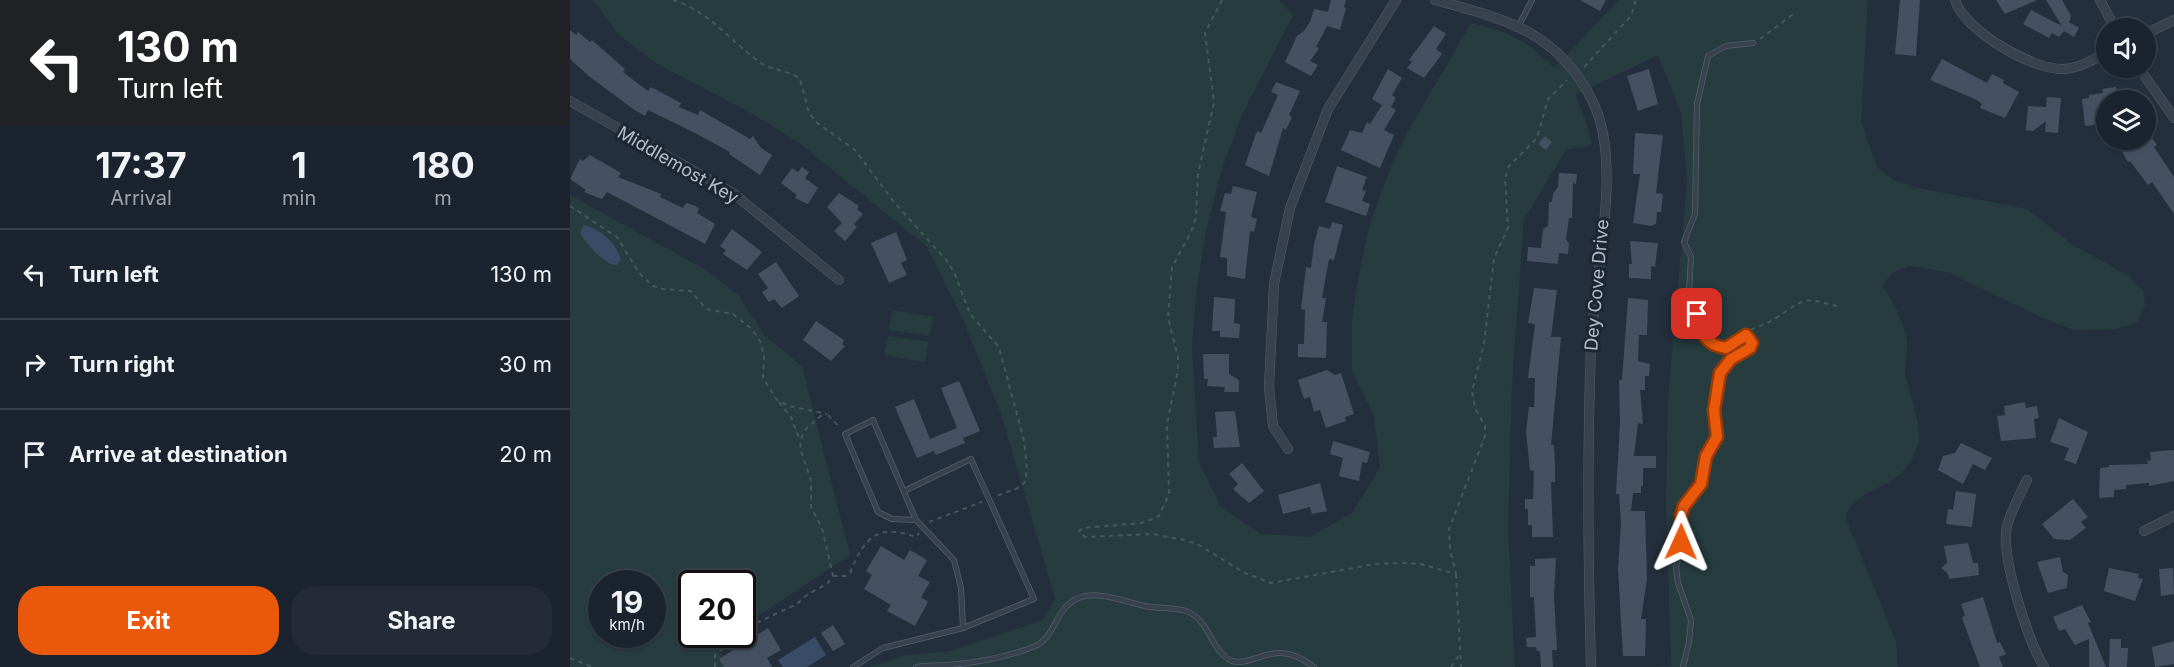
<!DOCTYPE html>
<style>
body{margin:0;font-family:Inter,sans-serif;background:#242b36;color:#f1f3f6;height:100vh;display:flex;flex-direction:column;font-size:22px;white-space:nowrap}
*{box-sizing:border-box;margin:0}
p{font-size:20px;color:#a0a4aa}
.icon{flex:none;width:33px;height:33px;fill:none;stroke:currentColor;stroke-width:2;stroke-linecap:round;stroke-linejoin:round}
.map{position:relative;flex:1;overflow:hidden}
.panel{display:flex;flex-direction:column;background:#1b232e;width:570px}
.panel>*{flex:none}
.top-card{background:#202124;color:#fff;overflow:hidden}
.tools{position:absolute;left:1526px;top:18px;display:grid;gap:12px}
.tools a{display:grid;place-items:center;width:60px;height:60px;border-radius:50%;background:#1b232e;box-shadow:0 2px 4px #0004,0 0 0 2px #39404a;font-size:30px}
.speed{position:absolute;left:18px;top:570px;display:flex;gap:12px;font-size:30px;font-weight:700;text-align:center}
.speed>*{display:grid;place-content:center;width:78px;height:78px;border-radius:50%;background:#1b232e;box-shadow:0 2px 4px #0004,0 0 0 2px #39404a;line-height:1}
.speed small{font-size:15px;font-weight:400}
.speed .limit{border:3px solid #111;border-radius:9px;background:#fff;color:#111}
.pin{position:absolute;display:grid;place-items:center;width:51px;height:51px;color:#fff;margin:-26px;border-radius:12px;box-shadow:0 3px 9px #0006}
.me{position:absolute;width:66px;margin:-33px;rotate:1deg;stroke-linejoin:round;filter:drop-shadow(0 0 4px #0008)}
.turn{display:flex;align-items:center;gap:21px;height:126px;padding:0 18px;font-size:27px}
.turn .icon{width:78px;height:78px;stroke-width:2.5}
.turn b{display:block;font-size:42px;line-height:51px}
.eta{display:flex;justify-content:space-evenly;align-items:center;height:102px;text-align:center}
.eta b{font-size:36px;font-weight:700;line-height:42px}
.primary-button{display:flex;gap:12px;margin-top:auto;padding:12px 18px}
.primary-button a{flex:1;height:69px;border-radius:24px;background:#ea580c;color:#fff;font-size:24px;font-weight:700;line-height:69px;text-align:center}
.primary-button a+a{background:#242b36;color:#f1f3f6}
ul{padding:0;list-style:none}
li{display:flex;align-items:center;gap:18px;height:90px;padding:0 18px;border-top:2px solid #39404a}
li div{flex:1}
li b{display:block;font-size:22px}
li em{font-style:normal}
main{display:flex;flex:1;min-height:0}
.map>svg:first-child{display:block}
.green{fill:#263c3f;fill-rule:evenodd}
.water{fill:#394c67}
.building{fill:#455162}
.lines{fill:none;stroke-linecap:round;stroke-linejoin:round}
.service-casing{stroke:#565f6c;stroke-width:6}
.minor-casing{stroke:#565f6c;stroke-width:10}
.path{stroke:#44595c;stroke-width:2;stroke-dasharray:4.5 4.5;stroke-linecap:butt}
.service{stroke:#38414e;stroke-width:4.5}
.minor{stroke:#38414e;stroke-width:9}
.route-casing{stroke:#983908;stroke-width:15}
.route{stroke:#ea580c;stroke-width:10}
.labels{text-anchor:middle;stroke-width:6;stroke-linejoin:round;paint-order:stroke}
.street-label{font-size:18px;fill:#b4bcc9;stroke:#1d2633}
</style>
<main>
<section class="panel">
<div class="top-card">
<div class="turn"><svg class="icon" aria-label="left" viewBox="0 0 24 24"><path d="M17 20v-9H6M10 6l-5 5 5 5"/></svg><div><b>130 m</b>Turn left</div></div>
</div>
<div class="eta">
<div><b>17:37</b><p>Arrival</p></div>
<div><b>1</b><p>min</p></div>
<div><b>180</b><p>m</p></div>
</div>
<ul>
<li><svg class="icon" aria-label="left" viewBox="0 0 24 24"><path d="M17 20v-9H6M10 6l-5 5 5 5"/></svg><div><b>Turn left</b></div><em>130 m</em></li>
<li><svg class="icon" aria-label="right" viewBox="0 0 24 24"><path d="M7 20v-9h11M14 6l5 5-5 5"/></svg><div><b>Turn right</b></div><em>30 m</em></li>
<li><svg class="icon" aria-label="arrive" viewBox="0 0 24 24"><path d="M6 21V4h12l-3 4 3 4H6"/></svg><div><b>Arrive at destination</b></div><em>20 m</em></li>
</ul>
<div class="primary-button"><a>Exit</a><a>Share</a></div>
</section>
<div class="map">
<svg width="1604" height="667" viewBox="0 0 1604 667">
<rect width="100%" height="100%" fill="#242f3e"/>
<g class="green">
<path d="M23 0H709L723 15 671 117 651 172 636 231 627 287 622 347 629 462 650 506 691 534 740 537 782 513 810 467 804 416 782 371V318L789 273 800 224 819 171 837 133 901 23C937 31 958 41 984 68L1049 0H1298L1291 122 1307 167 1323 180 1349 188 1457 209 1503 245 1559 276 1573 291 1575 306 1567 322 1547 329 1504 330 1475 319 1377 272 1339 266 1322 273 1312 286C1323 299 1334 323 1337 340 1339 352 1333 365 1336 377 1342 409 1362 437 1335 469 1318 490 1285 490 1275 516L1326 642 1328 667H1080L1101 666 1096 506 1098 397 1117 182 1111 113 1088 55 1005 95 1015 118 1022 145 996 150 954 219 942 384 938 528 945 667H299L333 656 380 651 473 620 485 598 432 417 391 315 356 246 228 142 179 112 86 63 49 35Z"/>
<path d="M0 195 134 269 167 294 196 337 232 366 280 555 173 626 172 584H122V634L160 635 145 645 160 667H0ZM32 584H82V634H32Z"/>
<path d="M322 310 363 317 360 336 319 330Z"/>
<path d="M318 336 359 342 355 362 314 355Z"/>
</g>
<g class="water">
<path d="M14 225C31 229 46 243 51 260L47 265C35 266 16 243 10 233Z"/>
<path d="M245 637 256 655 237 667H213L208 660Z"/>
</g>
<g class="building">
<path d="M761 0H776L774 7 776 8 770 30 757 26 746 47 749 48 740 61 748 65 741 76 715 62 727 36 734 31 740 22 744 9 758 12Z"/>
<path d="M1010 0H1036L1030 11Z"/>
<path d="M1330 0H1350L1346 56 1325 54Z"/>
<path d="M1426 0H1467L1435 14Z"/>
<path d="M1476 0H1492L1501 16 1499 22 1509 28 1504 37 1494 31 1489 37 1482 33 1479 38 1453 24 1461 10 1492 26Z"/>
<path d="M864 26 876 34 866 49 872 54 854 78 837 68 842 62 839 60Z"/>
<path d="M0 30 6 35 8 32 20 42 22 40 55 69 53 72 78 91 81 87 111 103 109 107 128 115 130 110 180 139 183 136 191 148 202 155 190 175 159 154 160 152 127 134 78 110 75 116 63 109 20 77 0 59Z"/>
<path d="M1372 59 1417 83 1422 74 1434 80 1433 83 1449 92 1435 118 1410 108 1412 104 1407 100 1360 80Z"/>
<path d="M818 69 832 78 822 95 826 98 821 107 826 110 814 130 824 135 810 168 771 150 780 130 792 133 797 122 800 124 812 105 802 99Z"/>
<path d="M1079 69 1088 104 1068 111 1057 76Z"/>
<path d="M706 82 730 91 719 115 722 117 716 130 713 128 699 176 675 165 687 131 691 133 708 95 701 92Z"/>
<path d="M1546 87 1548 100H1536V121L1533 124 1515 126 1512 99 1519 98V95L1533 93 1532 89Z"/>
<path d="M1477 97 1491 98 1488 133 1475 132 1476 121 1463 131 1456 130 1458 106 1476 107Z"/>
<path d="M1575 128 1587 145 1584 147 1604 177V214L1582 182 1578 185 1560 161 1558 162 1545 140H1575Z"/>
<path d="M1065 133 1093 135 1086 193 1093 194 1091 212H1087L1086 224 1081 226 1063 223 1070 174H1063Z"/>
<path d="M975 136 982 142 976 150 968 144Z"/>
<path d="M20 155 51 173 48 177 91 194 90 197 113 208 116 203 126 206 129 209 127 213 145 224 135 244 37 192 32 199 14 192 16 190 0 179 10 159 13 161Z"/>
<path d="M767 166 797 177 792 190 796 191 792 201 800 204 796 216 755 202Z"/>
<path d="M232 167 239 172 235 178 248 188 238 204 225 198 227 195 211 183 222 168 228 172Z"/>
<path d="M989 173 1007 174 1006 184 1003 183 1002 218H999L996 239 999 244 998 254 989 253 988 264 957 261 958 247 971 248 973 229 978 226 979 202H982L983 194 988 187Z"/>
<path d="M663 186 687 192 681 217 687 219 684 232 680 231 675 279 657 276V258L650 257 656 212 650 211 655 193 661 194Z"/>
<path d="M269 193 289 206 287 209 293 214 284 224 287 227 275 241 264 231 272 223 257 207Z"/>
<path d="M762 222 773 225 764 260 759 259 752 298H756L752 322H757L756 358 728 357V344H734L735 310 731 309 736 267 741 268 744 244 749 226 760 229Z"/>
<path d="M162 229 192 252 177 270 153 254 156 250 150 246Z"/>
<path d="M326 232 337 260 331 263 337 275 319 283 301 243Z"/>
<path d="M1060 241 1088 243 1085 267 1081 266V279L1059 278V264H1062Z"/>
<path d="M206 262 229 296 212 308 204 299 199 302 192 292 198 288 188 274Z"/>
<path d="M964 288 987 290 981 337H991L981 445H984L985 466V482H981L983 537H962V525H958V509H955V499H963L964 471 960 470 956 432 959 407H964L965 378H958L965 324 958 323Z"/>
<path d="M644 297 665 299 664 323 670 324 669 338 650 337V331H642Z"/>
<path d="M1058 298 1078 300 1077 335H1069L1068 361 1080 364 1079 376H1075V390H1070L1073 424 1068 423 1064 456H1086V468H1073V486H1071V493H1063L1061 511H1075L1077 579 1071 619H1076L1075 656H1053L1048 569 1051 523 1049 494H1046L1050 422 1049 380H1052Z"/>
<path d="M246 321 274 340 272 344 275 346 261 361 233 340Z"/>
<path d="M633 354H659V374L669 380V392H654L655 387 637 386 638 379H634Z"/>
<path d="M757 370 765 375 771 373 784 414 775 417 776 421 756 428 750 410 744 412 740 397 734 399 728 380Z"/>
<path d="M389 381 410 431 393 438 395 443 366 455 364 451 347 458 325 407 344 399 360 439 387 428 371 388Z"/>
<path d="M1455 402 1456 408 1467 406 1469 418 1464 419 1466 438 1431 441 1427 416 1435 415 1434 406Z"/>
<path d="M665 411 670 447 644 448 643 437H647L645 412Z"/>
<path d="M1489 418 1518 432 1506 464 1494 460 1499 448 1480 442Z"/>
<path d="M763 441 800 452 797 463 792 462 789 481 769 476 773 458 760 454Z"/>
<path d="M1391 443 1422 458 1415 470 1403 464 1393 484 1368 470 1373 456 1385 453Z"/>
<path d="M1604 450V481L1579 486V483L1556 485V489L1544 490V497L1529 498 1530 468 1539 467V465L1578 464 1577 461 1581 460 1580 452Z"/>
<path d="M672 463 694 491 679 503 663 489 668 484 659 474Z"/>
<path d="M750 483 757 511 742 514 740 507 713 514 708 495Z"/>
<path d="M1386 491 1406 494 1402 527 1376 524 1378 509 1383 510Z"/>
<path d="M1503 499 1518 517 1511 522 1516 528 1500 540 1484 539 1472 524Z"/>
<path d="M1398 543 1403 563H1408L1409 575 1379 579 1378 574 1371 568 1377 563 1374 546Z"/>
<path d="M311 546 334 560 340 550 357 560 348 576 360 582 351 597 358 602 345 626 317 611 321 605 294 589 302 575 296 571Z"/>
<path d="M1490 557 1493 572 1498 575 1497 588 1478 593 1467 562Z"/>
<path d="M986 558 984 597 987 650H982L983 667H971L970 651H967L966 647H957L956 638 966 637 964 597H960V566H965V559Z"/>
<path d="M1539 568 1569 574 1568 578 1573 579 1565 601 1534 591Z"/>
<path d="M1603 568 1604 594 1591 596 1589 569Z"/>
<path d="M1413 597 1427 643 1430 642 1436 654 1429 657 1433 667H1410L1392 618 1395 615 1391 604Z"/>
<path d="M1512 605 1521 622 1518 623 1536 667H1519V639L1505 645 1495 629 1489 631 1483 617Z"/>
<path d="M263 625 275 644 263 651 251 633Z"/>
<path d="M198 628 211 650 197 658 202 667H154L149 659Z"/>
<path d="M1540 639H1551V648H1558L1557 667H1539Z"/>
<path d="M1604 641V664L1585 667 1582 647Z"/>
</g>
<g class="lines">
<defs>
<g id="service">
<path d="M949 25 962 0"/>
<path d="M346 520 322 519 308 512 275 434 303 420 346 520 384 560 391 588 393 628"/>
<path d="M283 667 313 648 393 628 464 599 401 459 334 491"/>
<path d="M346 667C356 665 367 666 378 665 405 663 437 657 463 647 481 640 483 623 494 609 515 583 549 601 575 606 589 609 603 607 616 611 639 618 641 652 662 661 687 667 704 636 744 667"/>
<path d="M1113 667 1119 642 1121 620 1108 583 1106 568 1111 542V515L1117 500 1131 484 1136 456 1145 443C1150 421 1139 397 1151 372 1157 357 1176 357 1182 343L1176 335 1156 348 1141 344 1135 339 1130 329 1119 293 1121 257 1114 242 1125 214 1127 104 1138 56 1156 46 1183 43"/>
</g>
<g id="minor">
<path d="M865 0C935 19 987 31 1022 100 1054 162 1024 275 1021 346 1017 453 1018 560 1021 667"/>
<path d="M1385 0C1395 31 1461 69 1492 69 1508 69 1522 60 1536 53"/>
<path d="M1530 0 1545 28"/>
<path d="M1575 34 1604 20"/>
<path d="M1569 68 1604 118"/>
<path d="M0 101 163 193 269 280"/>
<path d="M718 449 703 426 699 387 704 284 720 208 758 109 826 0"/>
<path d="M1457 480C1450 494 1441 511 1437 526 1430 555 1458 641 1474 667"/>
<path d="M1574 531 1604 516"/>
</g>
</defs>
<use href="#service" class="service-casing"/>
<use href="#minor" class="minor-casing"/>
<g class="path">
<path d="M103 0C139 11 161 42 191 63 203 71 219 70 230 79L239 113 246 122 285 150 324 202 377 261 385 274 400 314 429 347 454 441 457 469 455 482 448 488 426 496"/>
<path d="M652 0 635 33 644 102 628 174 626 217 621 232 602 267 598 318 608 357V370L597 424 599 494 589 516 583 519 571 523 513 528 509 531 515 537 583 534 614 540 627 544 675 573 701 583 805 564 833 563 851 564 886 574 880 549 879 529 915 436V426L905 408 902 391 914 344 924 258 938 228 935 178 939 166 967 138 978 99 997 80"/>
<path d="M1190 39 1226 12"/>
<path d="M1014 67 1061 16 1066 0"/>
<path d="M0 206 47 237 69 273 83 286 93 289 121 291 136 309 163 314 183 330 191 343 194 356 193 378 207 400 219 406 257 414"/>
<path d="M1181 330C1189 325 1198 324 1206 318 1237 297 1233 297 1270 307"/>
<path d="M209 402 221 417 230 441"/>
<path d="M258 415 270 428"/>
<path d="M359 522 412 502"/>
<path d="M886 574 891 667"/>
<path d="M263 576H276L280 573C294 538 307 523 346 537L349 533"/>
<path d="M172 633 184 624 227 604 237 595 258 583 263 576 252 528 241 507V480L231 451 230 441 235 430 253 414"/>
<path d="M0 658 22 667"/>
<path d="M145 667V655L171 634"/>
<path d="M881 667 889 655"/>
</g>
<use href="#service" class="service"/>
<use href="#minor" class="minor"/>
</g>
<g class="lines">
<defs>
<path id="route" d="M1111 542V515L1114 506 1131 484 1136 456 1147 437 1144 410 1150 373 1161 359 1180 348 1182 343 1176 335 1156 348C1135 345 1131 333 1127 314"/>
</defs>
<use href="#route" class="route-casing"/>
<use href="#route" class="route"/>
</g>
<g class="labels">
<g class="street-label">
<text transform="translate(108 165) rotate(30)" y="6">Middlemost Key</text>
<text transform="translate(1027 285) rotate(-85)" y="6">Dey Cove Drive</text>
</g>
</g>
</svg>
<div class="tools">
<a><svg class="icon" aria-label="sound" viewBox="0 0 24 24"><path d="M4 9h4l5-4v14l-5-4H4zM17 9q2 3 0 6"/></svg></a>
<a><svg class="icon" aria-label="layers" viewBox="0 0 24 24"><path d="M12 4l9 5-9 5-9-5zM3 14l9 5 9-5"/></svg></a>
</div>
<div class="speed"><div>19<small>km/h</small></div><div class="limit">20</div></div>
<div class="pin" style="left:1127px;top:314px;background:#d93025"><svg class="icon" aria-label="arrive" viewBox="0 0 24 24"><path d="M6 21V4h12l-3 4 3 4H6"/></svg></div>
<svg class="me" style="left:1111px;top:542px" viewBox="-20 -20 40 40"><path d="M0-17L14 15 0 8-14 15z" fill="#ea580c" stroke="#fff" stroke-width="4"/></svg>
</div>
</main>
